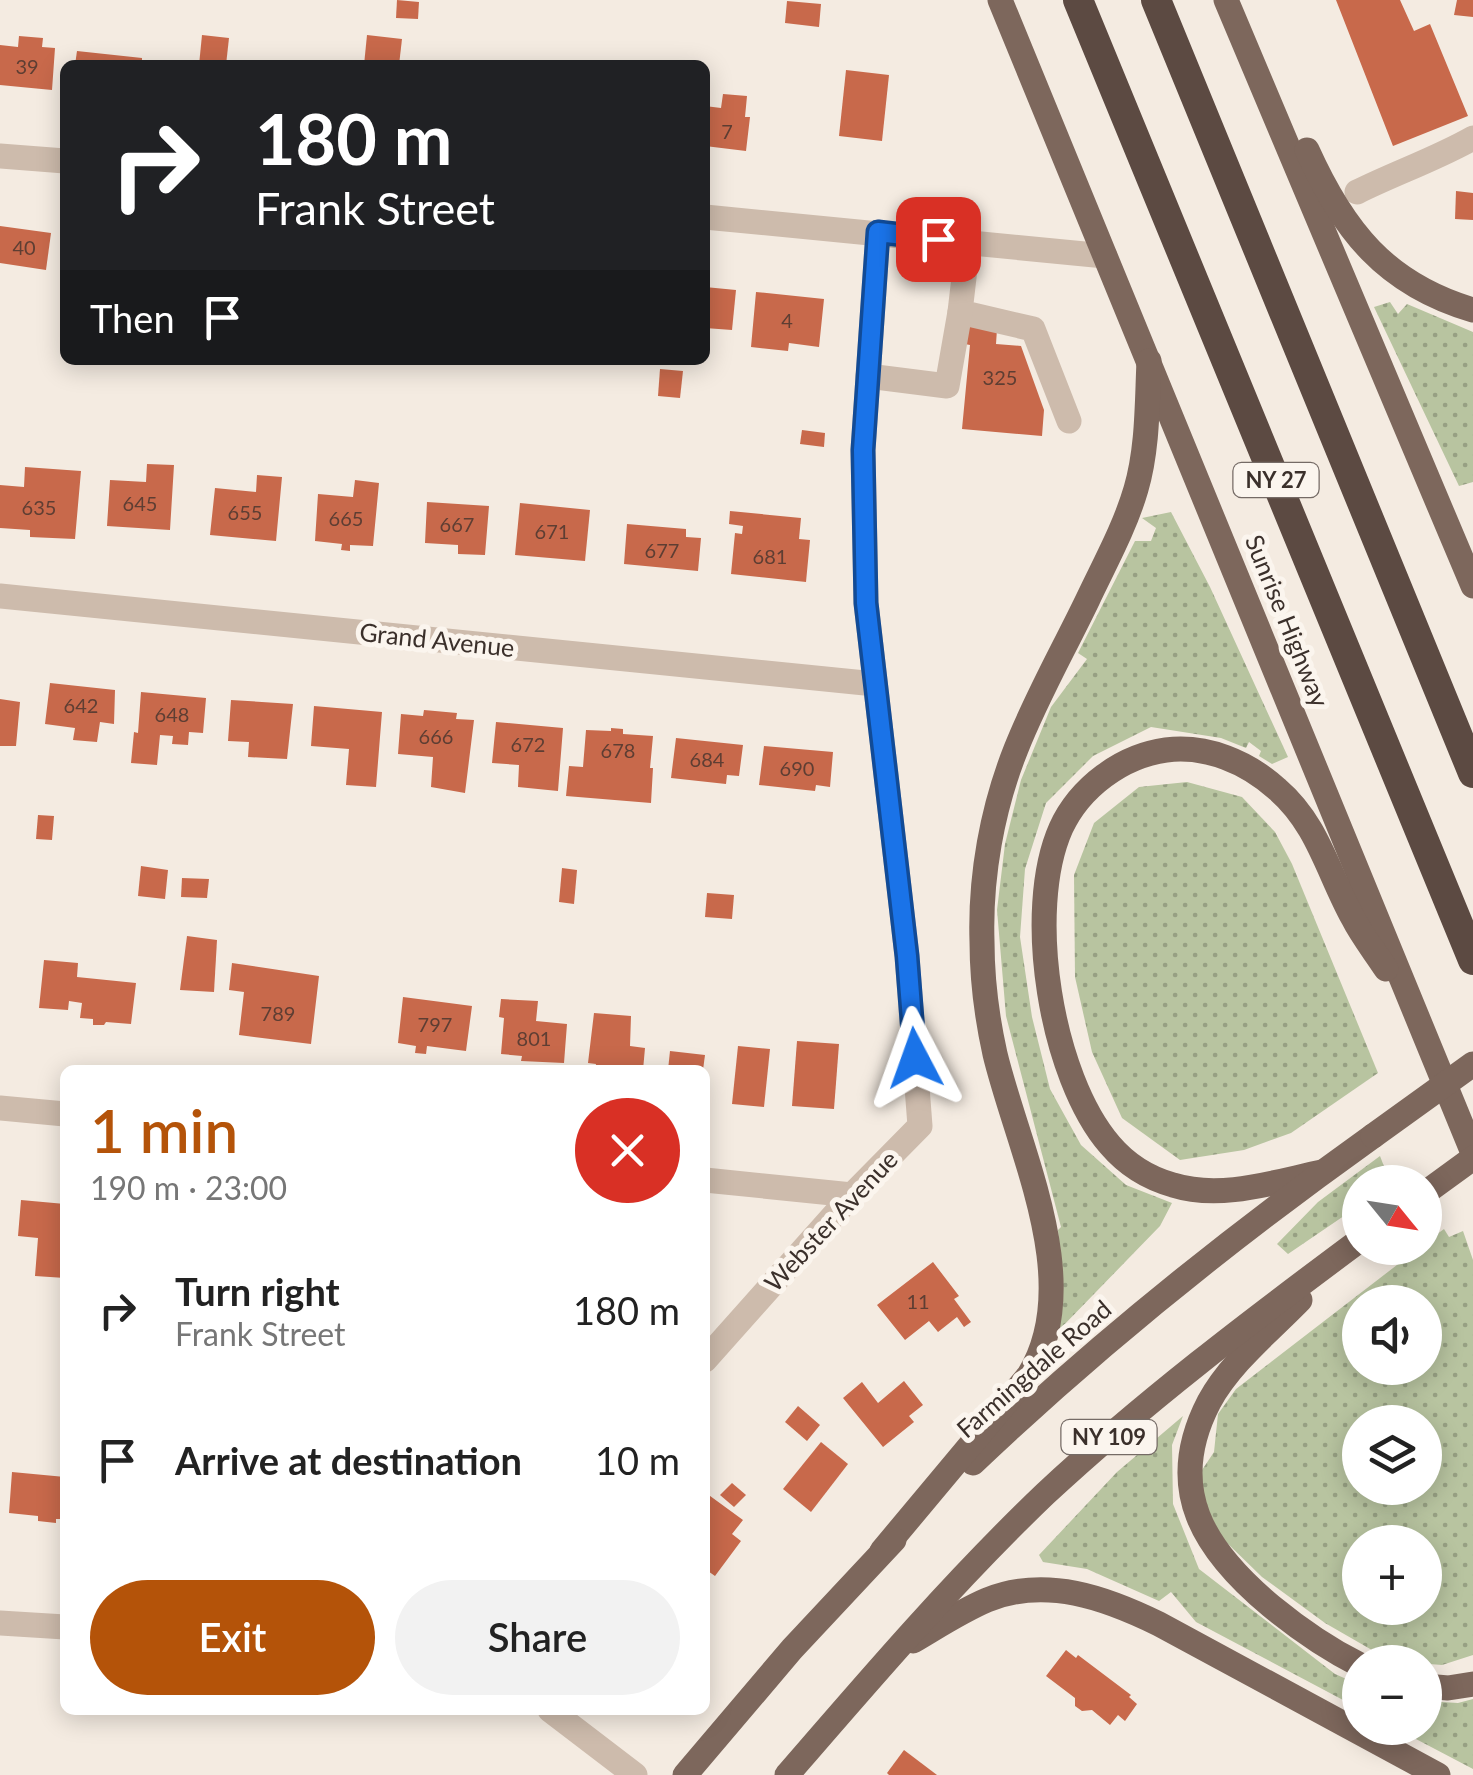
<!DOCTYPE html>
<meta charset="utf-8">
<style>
body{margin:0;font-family:Lato,sans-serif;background:#f2f2f2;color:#222;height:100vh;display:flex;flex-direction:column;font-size:38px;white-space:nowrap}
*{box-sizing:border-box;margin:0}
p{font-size:32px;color:#767676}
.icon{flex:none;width:55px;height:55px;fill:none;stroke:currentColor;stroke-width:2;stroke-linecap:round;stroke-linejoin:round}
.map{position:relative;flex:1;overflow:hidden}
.drawer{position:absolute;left:60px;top:1065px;width:650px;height:650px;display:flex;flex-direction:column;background:#fff;border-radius:15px;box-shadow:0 5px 25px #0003}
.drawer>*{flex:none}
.hud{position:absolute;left:60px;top:60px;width:650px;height:305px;border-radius:15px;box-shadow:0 5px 25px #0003;background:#202124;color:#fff;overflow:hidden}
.needle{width:65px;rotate:120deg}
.tools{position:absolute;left:1342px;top:1165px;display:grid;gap:20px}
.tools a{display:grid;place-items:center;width:100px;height:100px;border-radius:50%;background:#fff;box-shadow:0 5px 25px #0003;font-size:50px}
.pin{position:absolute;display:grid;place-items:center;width:85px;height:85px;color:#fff;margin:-42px;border-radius:20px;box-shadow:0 5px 15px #0006}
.me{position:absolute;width:110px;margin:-55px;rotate:356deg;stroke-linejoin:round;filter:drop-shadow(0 0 8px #0008)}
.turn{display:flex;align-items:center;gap:35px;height:210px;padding:0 30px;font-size:45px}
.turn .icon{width:130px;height:130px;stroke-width:2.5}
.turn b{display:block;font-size:70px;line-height:85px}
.then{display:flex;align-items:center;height:95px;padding:0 30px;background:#0003;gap:20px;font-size:38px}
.round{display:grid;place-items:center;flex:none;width:105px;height:105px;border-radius:52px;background:#f2f2f2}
.summary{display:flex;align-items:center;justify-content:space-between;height:170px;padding:0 30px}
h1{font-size:60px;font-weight:600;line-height:75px;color:#b45309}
.button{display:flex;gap:20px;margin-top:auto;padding:20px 30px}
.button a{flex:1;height:115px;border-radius:60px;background:#b45309;color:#fff;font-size:40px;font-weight:600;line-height:115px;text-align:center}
.button a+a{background:#f2f2f2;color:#222}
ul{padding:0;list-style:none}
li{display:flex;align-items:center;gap:30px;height:150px;padding:0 30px}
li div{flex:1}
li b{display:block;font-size:38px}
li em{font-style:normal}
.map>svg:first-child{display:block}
.grass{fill:url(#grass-dots);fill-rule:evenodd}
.building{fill:#c8694b}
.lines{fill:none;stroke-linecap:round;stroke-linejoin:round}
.minor{stroke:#cdbbac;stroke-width:25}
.major{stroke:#7d675c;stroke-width:25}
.highway{stroke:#5c4a42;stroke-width:30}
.major-bridge{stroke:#7d675c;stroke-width:25}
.route-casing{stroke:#114b97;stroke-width:25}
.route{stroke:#1a73e8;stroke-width:18}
.labels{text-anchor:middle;stroke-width:10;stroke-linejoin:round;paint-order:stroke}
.number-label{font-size:20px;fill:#5e3e33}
.shield{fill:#fbf5ee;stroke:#756b66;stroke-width:2.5}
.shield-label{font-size:22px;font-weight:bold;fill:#3b302b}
.street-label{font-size:25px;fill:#3b302b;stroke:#fbf5ee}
</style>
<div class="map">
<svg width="1473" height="1775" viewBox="0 0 1473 1775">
<defs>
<pattern id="grass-dots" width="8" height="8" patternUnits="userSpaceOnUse" patternTransform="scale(2.5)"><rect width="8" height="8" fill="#b8c4a0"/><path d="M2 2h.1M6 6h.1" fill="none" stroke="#97a083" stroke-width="1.8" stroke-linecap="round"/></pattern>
</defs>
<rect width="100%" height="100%" fill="#f4ebe1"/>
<g class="grass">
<path d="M1390 302 1398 314 1407 304 1473 332V482L1459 486 1374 307Z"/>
<path d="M1171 512 1210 587 1288 757 1272 764 1259 756 1261 751 1249 742 1246 748 1221 738 1151 727 1093 756 1046 803 1025 869 1020 937 1032 1017 1050 1089 1081 1145 1126 1185 1172 1203 1160 1226 1061 1328 1054 1331 1063 1289 1058 1230 1061 1227 1006 1016 997 910 1005 844 1021 780 1051 707 1087 659 1078 653 1135 541H1151L1156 528 1142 518Z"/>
<path d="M1187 782 1242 797 1275 832 1292 864 1378 1073 1291 1133 1244 1150 1180 1160 1122 1118 1092 1052 1075 977 1074 875 1094 823 1139 787Z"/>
<path d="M1380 1156 1390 1182H1360V1205L1288 1254 1277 1244 1318 1202Z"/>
<path d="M1444 1229 1449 1237 1463 1231 1473 1260V1655L1442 1665 1391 1661 1325 1623 1262 1577 1223 1539 1206 1507 1200 1473 1214 1452 1218 1414 1236 1389 1419 1248H1425V1243ZM1360 1302H1425V1368H1360ZM1360 1422H1425V1488H1360ZM1360 1542H1425V1608H1360Z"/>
<path d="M1183 1416 1172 1445 1173 1504 1199 1569 1335 1674 1360 1685V1709L1196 1622 1171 1592 1159 1601 1087 1569 1043 1562 1039 1555 1117 1472Z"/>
<path d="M1473 1699V1769L1395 1728H1425V1701L1458 1703Z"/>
</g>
<g class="building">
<path d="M397 0 419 2 418 19 396 18Z"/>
<path d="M1336 0H1400L1414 31 1430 24 1468 116 1393 146Z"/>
<path d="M1457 0H1473V17L1454 15Z"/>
<path d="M787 1 821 4 819 27 785 23Z"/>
<path d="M202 35 229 38 226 65H199Z"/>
<path d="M367 35 402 39 399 65H364Z"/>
<path d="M19 36 43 38 42 47 55 48 52 90 0 85V45L18 47Z"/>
<path d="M77 51 142 58V65H75Z"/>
<path d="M846 70 889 75 882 141 839 136Z"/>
<path d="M723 94 747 96 745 117H750L746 151 705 146V106L721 108Z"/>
<path d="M1456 191 1473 193V220L1455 219Z"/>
<path d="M0 226 51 233 46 270 0 263Z"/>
<path d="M705 287 736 290 732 330 705 328Z"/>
<path d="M756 292 824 299 819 347 789 343 788 351 751 347Z"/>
<path d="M966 326 997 329 996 344 1021 346 1044 410 1042 436 962 429 970 345 965 344Z"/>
<path d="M660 369 683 371 680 398 658 396Z"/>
<path d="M802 430 825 433 824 447 800 444Z"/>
<path d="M147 464 174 465 170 530 107 526 110 480 146 482Z"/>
<path d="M25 467 81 471 75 539 30 537V530L0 528V485L24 487Z"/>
<path d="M257 475 282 477 276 541 210 535 215 488 256 492Z"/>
<path d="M355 480 379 483 373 546 350 545V551L341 550 342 544 315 541 318 494 353 497Z"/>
<path d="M427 502 489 506 485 555 458 554V545L425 543Z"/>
<path d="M520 503 590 510 585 561 515 555Z"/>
<path d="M730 511 801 518 799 539 810 540 806 582 731 574 735 533 742 534 743 526 729 524Z"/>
<path d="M627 524 686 529V537L701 538 698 571 624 564Z"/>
<path d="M50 683 115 690 114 724 100 722 97 742 73 740 75 728 45 724Z"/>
<path d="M141 692 206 698 203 733 189 732 188 745 172 744 173 736 160 735 157 765 131 763 134 732 138 733Z"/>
<path d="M0 699 20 702 16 746H0Z"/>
<path d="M231 700 293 704 287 759 248 757 249 742 228 741Z"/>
<path d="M314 706 382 712 376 787 346 785 349 749 311 746Z"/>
<path d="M424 710 457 713 456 719 474 720 465 793 431 787 433 757 398 754 401 714 423 716Z"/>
<path d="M496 722 563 728 558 791 518 787 519 765 492 763Z"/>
<path d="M611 728 623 729V734L653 736 650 768H653L651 803 566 796 569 766 583 767 586 730 611 731Z"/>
<path d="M676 738 743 745 739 776 727 775 726 784 671 778Z"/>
<path d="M764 746 833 752 830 787 816 785 815 791 759 785Z"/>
<path d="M38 815 54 816 52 840 36 839Z"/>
<path d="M141 866 168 870 165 899 138 896Z"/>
<path d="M562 868 577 870 574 904 559 902Z"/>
<path d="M182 878 209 879 207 898 181 897Z"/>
<path d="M707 893 734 895 732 919 705 917Z"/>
<path d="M187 936 217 940 214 992 180 990Z"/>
<path d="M44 960 78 963 77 977 136 983 131 1024 106 1022 104 1025H93V1019L80 1018 82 1003 69 1001 68 1010 39 1008Z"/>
<path d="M232 963 319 976 311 1044 239 1035 244 992 229 990Z"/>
<path d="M403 997 472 1006 466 1051 427 1046 426 1054 415 1053 416 1046 398 1043Z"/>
<path d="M501 999 538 1001 536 1021 567 1024 564 1063 521 1061 522 1056 501 1054 504 1018 499 1017Z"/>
<path d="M594 1013 631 1016 630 1046 645 1048 643 1070H595L596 1064 588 1063Z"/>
<path d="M797 1041 839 1044 834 1109 792 1106Z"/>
<path d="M738 1046 770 1049 764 1107 732 1104Z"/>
<path d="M670 1051 705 1055 703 1070H668Z"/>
<path d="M21 1200 65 1204V1278L35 1276 38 1238 18 1236Z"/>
<path d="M933 1262 959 1296 954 1299 971 1322 964 1327 957 1317 938 1332 929 1321 905 1340 877 1305Z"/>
<path d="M904 1381 923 1405 909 1416 914 1422 883 1447 843 1398 862 1382 878 1403Z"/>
<path d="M798 1406 820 1425 807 1441 785 1422Z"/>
<path d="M821 1442 848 1464 811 1512 783 1489Z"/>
<path d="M12 1472 65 1477V1519H56V1523L38 1521V1516L9 1513Z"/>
<path d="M732 1483 746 1495 734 1507 720 1495Z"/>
<path d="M706 1493 743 1520 732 1534 741 1541 715 1576 705 1569Z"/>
<path d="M1066 1650 1076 1658 1078 1655 1131 1695 1129 1697 1137 1704 1125 1721 1118 1715 1110 1725 1092 1710 1082 1711 1075 1706V1698L1046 1676Z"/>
<path d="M904 1750 937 1775H889L887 1773Z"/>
</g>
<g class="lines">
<g class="minor">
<path d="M0 156 65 161"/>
<path d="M1357 192C1395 173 1436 159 1473 138"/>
<path d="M705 217 1105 256"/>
<path d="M968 243 960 312 1033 329 1069 421"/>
<path d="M868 376 947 386 960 312"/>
<path d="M0 596 875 684"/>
<path d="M0 1108 65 1114"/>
<path d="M705 1180 852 1195"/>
<path d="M705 1360 852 1195 920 1126 907 956 866 603 863 450 878 232"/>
<path d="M0 1623 65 1627"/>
<path d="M550 1710 635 1775"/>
</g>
<g class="major">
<path d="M1000 0 1473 1153"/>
<path d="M1226 0 1473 586"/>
<path d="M1307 150C1343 230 1385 284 1473 310"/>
<path d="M1322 1172C1274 1182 1221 1200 1173 1185 1148 1178 1127 1165 1110 1145 1051 1077 1024 911 1061 828 1080 787 1122 756 1166 750 1207 745 1247 762 1277 789 1318 824 1328 873 1353 918 1362 936 1375 952 1386 969"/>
<path d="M1425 1193 1473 1158"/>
<path d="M1300 1300C1270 1331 1230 1363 1209 1402 1164 1489 1204 1550 1271 1606 1299 1629 1328 1649 1360 1665"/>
<path d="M973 1463C1098 1344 1233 1236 1373 1136"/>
<path d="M882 1551 1029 1375C1086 1282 1018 1150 995 1054 987 1018 982 979 982 941 980 877 992 809 1016 749 1036 698 1064 649 1088 599 1105 563 1125 527 1136 489 1148 448 1147 403 1149 361"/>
<path d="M913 1641C937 1627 961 1611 987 1600 1046 1576 1106 1598 1159 1624L1438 1775"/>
<path d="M1425 1686 1448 1688 1473 1684"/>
<path d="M685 1775 792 1649 894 1540"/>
<path d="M787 1775C870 1679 953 1582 1045 1494 1144 1402 1251 1321 1360 1240"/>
</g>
<g class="highway">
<path d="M1078 0 1473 960"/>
<path d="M1156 0 1473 773"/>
</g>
<path class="major-bridge" d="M1373 1136 1473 1064"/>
</g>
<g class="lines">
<defs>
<path id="route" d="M915 1058 907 956 866 603 863 450 878 232 938 239"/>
</defs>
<use href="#route" class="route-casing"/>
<use href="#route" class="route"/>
</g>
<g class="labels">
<g class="number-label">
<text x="27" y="74">39</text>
<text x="727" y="139">7</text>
<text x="24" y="255">40</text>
<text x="787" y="328">4</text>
<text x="1000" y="385">325</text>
<text x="140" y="511">645</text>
<text x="39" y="515">635</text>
<text x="245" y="520">655</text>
<text x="346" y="526">665</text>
<text x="457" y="532">667</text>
<text x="552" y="539">671</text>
<text x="662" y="558">677</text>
<text x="770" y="564">681</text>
<text x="81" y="713">642</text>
<text x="172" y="722">648</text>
<text x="436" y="744">666</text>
<text x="528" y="752">672</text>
<text x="618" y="758">678</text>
<text x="707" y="767">684</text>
<text x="797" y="776">690</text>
<text x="278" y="1021">789</text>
<text x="435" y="1032">797</text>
<text x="534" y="1046">801</text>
<text x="918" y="1309">11</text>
</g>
<g class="shield">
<rect x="1233.5" y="463" width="85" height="34" rx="8"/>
<rect x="1061.5" y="1420" width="95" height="34" rx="8"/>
</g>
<g class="shield-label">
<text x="1276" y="488">NY 27</text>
<text x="1109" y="1445">NY 109</text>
</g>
<g class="street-label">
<text transform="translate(1287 621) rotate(68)" y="9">Sunrise Highway</text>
<text transform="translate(437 640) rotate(6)" y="9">Grand Avenue</text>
<text transform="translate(831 1221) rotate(-47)" y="9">Webster Avenue</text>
<text transform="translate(1034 1369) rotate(-41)" y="9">Farmingdale Road</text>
</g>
</g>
</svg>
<div class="tools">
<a><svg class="needle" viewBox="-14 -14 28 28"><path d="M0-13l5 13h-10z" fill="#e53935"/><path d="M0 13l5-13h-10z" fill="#767676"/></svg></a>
<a><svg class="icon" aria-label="sound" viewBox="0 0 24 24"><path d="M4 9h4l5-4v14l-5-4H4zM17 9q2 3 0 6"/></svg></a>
<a><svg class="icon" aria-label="layers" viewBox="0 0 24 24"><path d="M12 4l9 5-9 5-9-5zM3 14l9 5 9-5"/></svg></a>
<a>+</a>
<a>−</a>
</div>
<div class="pin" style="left:938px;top:239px;background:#d93025"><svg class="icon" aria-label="arrive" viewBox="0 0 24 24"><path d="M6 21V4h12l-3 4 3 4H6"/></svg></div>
<svg class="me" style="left:915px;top:1058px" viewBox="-20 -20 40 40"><path d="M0-17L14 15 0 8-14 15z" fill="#1a73e8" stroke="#fff" stroke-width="4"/></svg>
<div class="hud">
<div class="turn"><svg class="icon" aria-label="right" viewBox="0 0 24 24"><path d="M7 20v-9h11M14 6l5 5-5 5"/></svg><div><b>180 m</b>Frank Street</div></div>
<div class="then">Then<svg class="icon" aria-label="arrive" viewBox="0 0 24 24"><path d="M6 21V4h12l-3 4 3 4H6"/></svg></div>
</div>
<section class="drawer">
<div class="summary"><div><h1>1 min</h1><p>190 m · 23:00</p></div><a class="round" style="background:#d93025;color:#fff"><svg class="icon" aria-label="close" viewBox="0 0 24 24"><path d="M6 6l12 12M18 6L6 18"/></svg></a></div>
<ul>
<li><svg class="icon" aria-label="right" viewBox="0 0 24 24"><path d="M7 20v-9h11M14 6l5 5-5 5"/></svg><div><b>Turn right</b><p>Frank Street</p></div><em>180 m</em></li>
<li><svg class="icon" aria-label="arrive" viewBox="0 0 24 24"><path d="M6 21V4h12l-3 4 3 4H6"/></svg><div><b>Arrive at destination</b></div><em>10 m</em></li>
</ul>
<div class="button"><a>Exit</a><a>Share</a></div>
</section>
</div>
